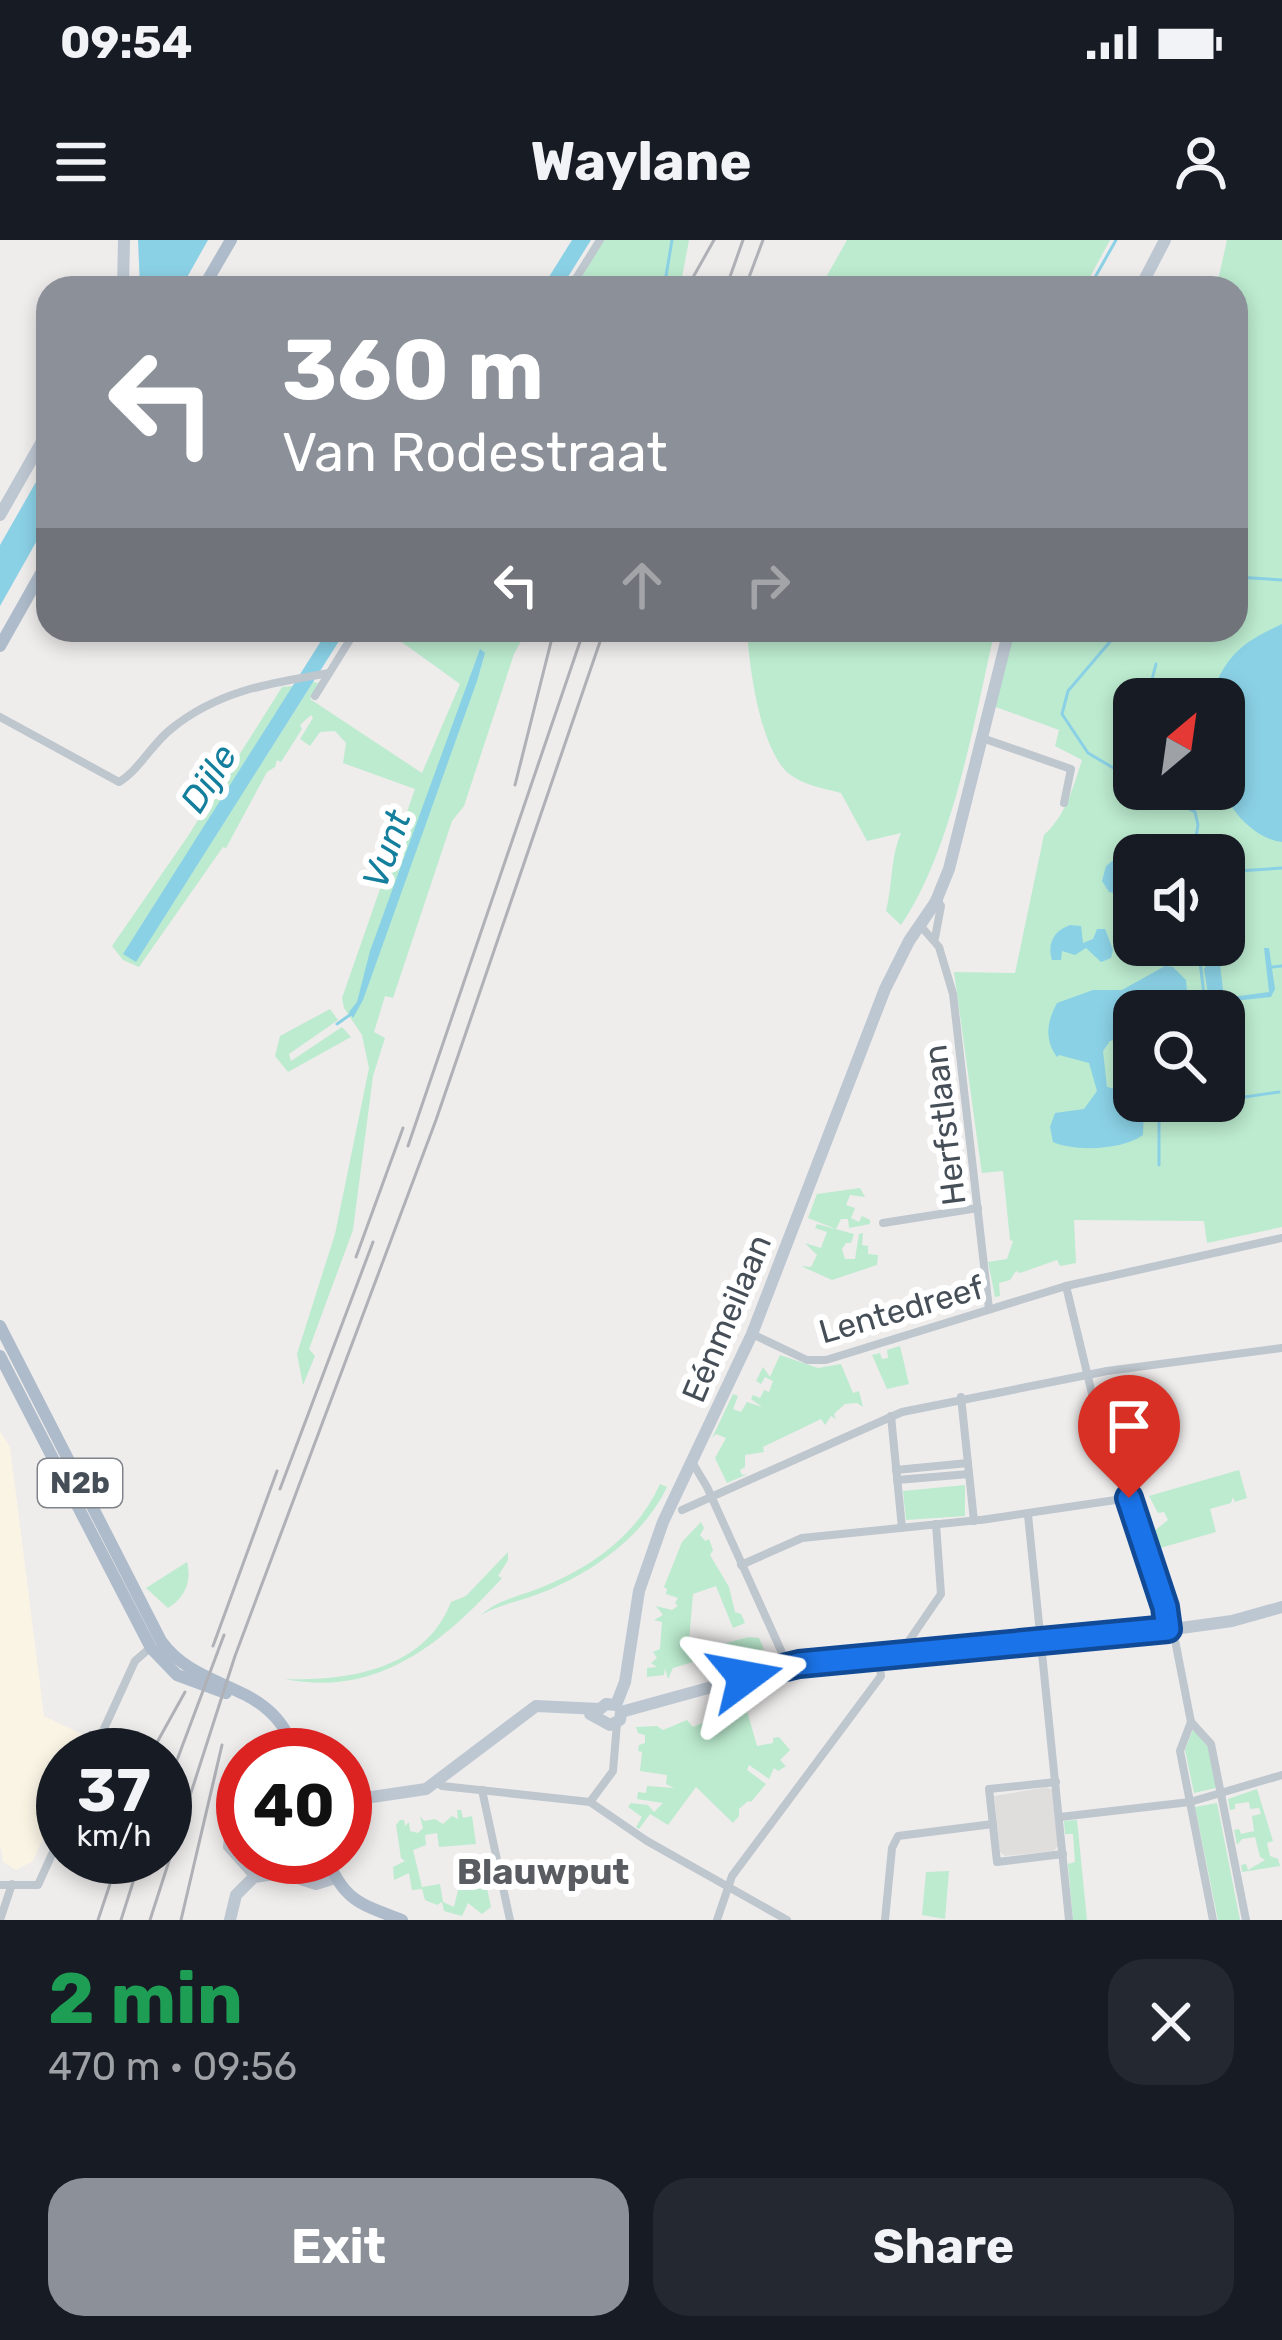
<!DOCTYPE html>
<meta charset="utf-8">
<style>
body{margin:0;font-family:Rubik,sans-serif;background:#242831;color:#f1f3f6;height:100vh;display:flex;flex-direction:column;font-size:45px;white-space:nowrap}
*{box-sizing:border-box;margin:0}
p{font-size:39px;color:#9ea1a6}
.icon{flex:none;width:66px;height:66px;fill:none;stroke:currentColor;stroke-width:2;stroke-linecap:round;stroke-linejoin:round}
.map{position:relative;height:1680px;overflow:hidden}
.details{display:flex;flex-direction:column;background:#171b24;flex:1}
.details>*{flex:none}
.hud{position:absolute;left:36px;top:36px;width:1212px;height:366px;border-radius:36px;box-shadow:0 6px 18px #0003;background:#8c9099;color:#fff;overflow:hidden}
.needle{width:78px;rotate:29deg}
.fabs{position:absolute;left:1113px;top:438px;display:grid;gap:24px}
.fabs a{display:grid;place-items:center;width:132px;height:132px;border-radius:24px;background:#171b24;box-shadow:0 6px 18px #0003;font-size:60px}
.speed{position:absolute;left:36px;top:1488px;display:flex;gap:24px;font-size:60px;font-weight:700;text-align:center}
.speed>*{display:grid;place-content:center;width:156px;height:156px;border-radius:50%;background:#171b24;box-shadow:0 6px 18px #0003;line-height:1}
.speed small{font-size:30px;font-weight:400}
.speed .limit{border:18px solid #d22;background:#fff;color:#111}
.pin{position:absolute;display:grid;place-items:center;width:102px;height:102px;color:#fff;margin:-123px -51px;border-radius:50% 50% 50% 0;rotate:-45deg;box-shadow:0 0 12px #0007}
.pin .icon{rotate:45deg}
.me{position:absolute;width:132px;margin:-66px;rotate:77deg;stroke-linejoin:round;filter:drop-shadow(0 0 9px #0008)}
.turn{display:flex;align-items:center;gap:42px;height:252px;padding:0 48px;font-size:54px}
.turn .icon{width:156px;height:156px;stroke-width:2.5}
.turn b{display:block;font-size:84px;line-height:102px}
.lanes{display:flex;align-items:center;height:114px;padding:0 48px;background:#0003;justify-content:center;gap:60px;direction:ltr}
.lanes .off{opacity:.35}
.round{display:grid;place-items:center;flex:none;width:126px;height:126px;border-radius:36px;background:#242831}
.overview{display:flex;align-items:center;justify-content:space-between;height:204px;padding:0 48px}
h1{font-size:72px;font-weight:700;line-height:90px;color:#1e9e55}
.primary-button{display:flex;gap:24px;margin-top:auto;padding:24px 48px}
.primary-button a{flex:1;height:138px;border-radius:36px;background:#8c9099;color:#fff;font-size:48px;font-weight:700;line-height:138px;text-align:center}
.primary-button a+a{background:#242831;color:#f1f3f6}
.status{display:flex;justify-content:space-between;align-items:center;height:84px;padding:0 60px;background:#171b24;direction:ltr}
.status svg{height:33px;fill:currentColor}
header{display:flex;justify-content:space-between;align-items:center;height:156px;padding:0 48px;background:#171b24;font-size:54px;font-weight:700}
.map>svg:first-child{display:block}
.commercial{fill:#faf4e5}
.education{fill:#e0dddd}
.green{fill:#bcebcf;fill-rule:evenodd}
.water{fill:#8bd1e6}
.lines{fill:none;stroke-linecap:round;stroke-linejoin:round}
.stream{stroke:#8bd1e6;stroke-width:3}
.street{stroke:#bec6ce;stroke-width:8}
.secondary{stroke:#bdc7d2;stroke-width:12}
.primary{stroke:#adbbca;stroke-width:12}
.rail{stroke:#afb1b6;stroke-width:3}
.route-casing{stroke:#114b97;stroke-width:30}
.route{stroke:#1a73e8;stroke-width:21}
.labels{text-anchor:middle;stroke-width:12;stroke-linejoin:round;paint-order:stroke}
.shield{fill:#fff;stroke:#7e848a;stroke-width:3}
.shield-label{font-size:30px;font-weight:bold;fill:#464f58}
.street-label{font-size:33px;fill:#464f58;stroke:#fff}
.water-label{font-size:36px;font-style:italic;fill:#147e9d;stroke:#fff}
.neighbourhood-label{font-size:36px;font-weight:bold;fill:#595c61;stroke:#fff}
</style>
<div class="status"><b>09:54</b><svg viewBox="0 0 49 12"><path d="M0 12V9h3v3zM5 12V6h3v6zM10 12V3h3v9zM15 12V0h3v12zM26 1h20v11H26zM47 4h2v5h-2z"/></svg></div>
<header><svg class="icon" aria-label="menu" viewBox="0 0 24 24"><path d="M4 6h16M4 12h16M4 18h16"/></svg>Waylane<svg class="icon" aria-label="person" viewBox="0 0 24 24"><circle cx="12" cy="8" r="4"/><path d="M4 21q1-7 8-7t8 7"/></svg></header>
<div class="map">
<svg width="1282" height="1680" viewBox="0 0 1282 1680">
<rect width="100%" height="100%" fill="#efecec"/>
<path class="commercial" d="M0 1191 10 1207 44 1476 88 1497 80 1515H63V1553L33 1621 16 1630 3 1622 0 1604Z"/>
<path class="education" d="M1047 1547 1052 1550 1058 1606 1054 1611 1005 1616 1000 1612 994 1556Z"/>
<g class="green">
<path d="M604 0H689L680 48H574Z"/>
<path d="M847 0H1110L1084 48H820Z"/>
<path d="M1227 0H1282V987L1207 1003 1204 981 1074 980 1076 1023 1060 1026 1057 1020 1020 1033 1016 1031 1010 1040 999 1043 1000 1056 995 1057 988 1022 1007 1019 1013 1001 1010 1000 1003 931 982 933 981 927 954 732 1015 733 1044 595C1066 575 1073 548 1082 520L1055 506 1059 490 993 466 1014 390H1236V48H1179L1219 36ZM1134 459H1224V549H1134ZM1134 615H1224V705H1134ZM1134 771H1224V861H1134Z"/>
<path d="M385 390H527L514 414 464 566 452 581 393 758 385 756 374 792 385 798 373 836 353 990 309 1109 315 1116 303 1145 297 1114 335 994 369 828 362 795 344 768 342 758 415 549 343 523 346 503 335 491 320 492 310 506 300 499 313 478 311 475 300 485 302 489 281 522 277 520 275 527 267 532 226 608 223 607 139 727 123 720 112 706 188 596 282 447 293 446 124 713 136 721 313 442 319 443 310 459 422 533 460 444Z"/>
<path d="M747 390H995C974 480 953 609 901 685L886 671C893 644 890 619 901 593L867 601 841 553C823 548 802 545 788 533 760 508 749 426 747 390Z"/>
<path d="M330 769 338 780 289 814 291 821 342 787 351 797 288 832 275 816 280 796Z"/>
<path d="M860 948 865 957 850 955 846 965 855 968 851 978 859 982 862 976 870 980V984L849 988 848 979H841L836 989 808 978 817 954Z"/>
<path d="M817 984 854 994 851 1003H846L842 1009 845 1019H855L859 994 863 993 862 1005 868 1006V1014L878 1015 877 1025 832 1040 801 1026 811 1027 817 1015 805 1003 821 1008 827 992 815 988Z"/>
<path d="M900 1106 909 1144 887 1149 872 1115 880 1113 882 1119 888 1118 887 1110Z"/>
<path d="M780 1115 818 1128 841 1124 853 1153 859 1151 863 1167 857 1163 845 1164 834 1174 836 1179 831 1176 825 1185 821 1179 763 1207 764 1212 745 1215V1227L740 1230 742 1235 748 1234 727 1243 715 1218 726 1198 716 1194 712 1198 733 1154 738 1156 733 1169 741 1172 747 1162 762 1167 751 1159 753 1155 760 1158 764 1150 769 1152 773 1141 765 1137 761 1144 756 1141 763 1127 770 1137Z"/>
<path d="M1239 1230 1247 1258 1235 1262 1233 1257 1231 1263 1210 1269 1216 1292 1153 1310 1148 1296 1168 1280 1164 1272 1158 1273 1149 1256Z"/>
<path d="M660 1244 667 1247C643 1297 592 1333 541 1353 521 1361 498 1365 481 1375 497 1361 512 1358 532 1351 587 1331 636 1297 660 1244Z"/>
<path d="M965 1245V1276L906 1280 903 1251Z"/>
<path d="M701 1282 704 1288 700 1295 705 1301 709 1299 713 1310 710 1315 729 1347 735 1372 741 1374 745 1383 733 1388 716 1346 693 1354 688 1413 749 1397 759 1398 764 1409 754 1413 744 1409 743 1413 734 1412 729 1417 726 1414V1418L703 1428 693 1422 673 1428 668 1439 665 1428 664 1435 647 1437V1428L657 1427 651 1423 657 1418 653 1412 660 1409 662 1382 654 1380 663 1375 656 1366 672 1370 678 1366 675 1363 678 1358 666 1354 667 1349 664 1347 682 1302Z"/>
<path d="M508 1312V1320L498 1336 502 1338C443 1403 377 1458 285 1439 349 1441 425 1429 451 1362L466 1356Z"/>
<path d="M187 1322C192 1342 185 1357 168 1368L146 1348Z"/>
<path d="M747 1471 757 1506 773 1503V1498L779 1497 790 1510 780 1520 786 1526 778 1531 774 1528 769 1539 749 1525 747 1530 766 1544 751 1562 748 1561 739 1569V1576L733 1583 696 1547 668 1585 650 1574 639 1589 636 1587 642 1577 628 1567 631 1563 648 1565 654 1572 663 1563 637 1559 638 1552 646 1553 647 1546 674 1548 666 1544 667 1535 640 1531 642 1512 638 1511 639 1505 645 1503V1495L638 1493 636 1487 657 1486 663 1490 687 1480 693 1487 711 1479 714 1487 719 1485 717 1478Z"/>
<path d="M1193 1489 1208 1507 1216 1548 1194 1553 1185 1510Z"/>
<path d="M1257 1549 1273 1601 1267 1603 1270 1616 1278 1619 1280 1626 1242 1632 1241 1625 1246 1624 1248 1630 1265 1620 1260 1617 1255 1597 1242 1599 1237 1605 1234 1590 1239 1589 1241 1594 1254 1591 1252 1576 1261 1574 1259 1568 1250 1569 1249 1562 1235 1564V1569L1230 1570 1228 1559Z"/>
<path d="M1217 1563 1240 1680H1218L1195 1567Z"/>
<path d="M457 1570H461L463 1578 472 1576 476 1604 439 1607 437 1593 425 1595 426 1605 413 1610 422 1647 440 1644 443 1662 454 1667 458 1650 487 1648 491 1667 482 1674 468 1663 462 1676 444 1671 442 1662 437 1665 425 1660 422 1649 412 1650 409 1633 394 1640 393 1627 405 1621 401 1618 396 1585 400 1580H404L405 1586 409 1582 410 1591 418 1593 423 1588 420 1576 424 1581 435 1579 443 1584 452 1576 458 1579Z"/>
<path d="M1077 1580 1087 1680H1073L1068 1624 1075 1622 1073 1594H1065L1064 1581Z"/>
<path d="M949 1631 945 1679 922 1675 926 1632Z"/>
</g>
<g class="water">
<path d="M138 0H208L181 48H140Z"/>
<path d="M572 0H591L561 48H542Z"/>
<path d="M48 221V281L0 366V305Z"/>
<path d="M1282 384V602C1258 599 1234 576 1225 554 1219 538 1224 482 1224 459H1209C1227 415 1239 404 1282 384Z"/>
<path d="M328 390H346L136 722 123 714Z"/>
<path d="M480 409 485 413 477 441 363 760 353 778 349 772 357 762 370 711Z"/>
<path d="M1134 616V658L1109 652 1102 641 1106 626 1115 619Z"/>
<path d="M1070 685 1081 686 1083 703 1093 699 1097 689H1105L1113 710 1111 718 1101 722 1086 708 1075 715 1062 711 1061 720H1052C1047 703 1054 691 1070 685Z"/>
<path d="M1264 708H1269L1275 749 1271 757 1214 763 1209 760 1204 729 1208 723 1220 725 1224 758 1269 752Z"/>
<path d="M1165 726 1173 727 1186 740 1189 771H1160L1164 757 1154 754 1149 762 1154 771H1134V796L1110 801 1103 811 1107 847 1134 853V861H1142L1144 865 1143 895C1123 910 1075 912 1053 902L1050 887 1055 873 1084 869 1097 851 1089 823 1059 815 1057 817C1044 799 1047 782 1057 763L1093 750H1122Z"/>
</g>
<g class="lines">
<g class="stream">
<path d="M664 48 672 0"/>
<path d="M1089 48 1116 0"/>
<path d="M1236 337 1282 340"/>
<path d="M1120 390 1068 451 1062 474 1088 513 1134 540"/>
<path d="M1147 459 1156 424"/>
<path d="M1152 549 1195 572 1198 585 1193 615"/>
<path d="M1224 632 1282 628"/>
<path d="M1198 705 1206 771"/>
<path d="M1272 727 1282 726"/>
<path d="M337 784 354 772"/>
<path d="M1224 860 1279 852"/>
<path d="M1159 925V866L1180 861"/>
</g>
<g class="street">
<path d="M570 48 600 0"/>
<path d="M315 456 356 390"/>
<path d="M0 477 119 542C139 530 152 504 171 489 219 450 271 443 329 433"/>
<path d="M982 498 1071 529 1064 563"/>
<path d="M919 684 939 707 953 754 989 1069"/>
<path d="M935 698 941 666 937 660"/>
<path d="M883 983 978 968"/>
<path d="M1066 1046 1095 1166 1136 1278 1165 1367 1168 1389 1174 1395 1191 1482 1211 1504 1246 1680"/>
<path d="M752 1094 807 1120H826L1066 1046 1282 998"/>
<path d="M961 1157 974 1281"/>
<path d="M891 1176 902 1288"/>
<path d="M692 1222 707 1247 788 1426"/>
<path d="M896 1230 968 1223"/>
<path d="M897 1240 969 1234"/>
<path d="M682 1270 902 1172 1107 1131 1282 1108"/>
<path d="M1028 1275 1069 1680"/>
<path d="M981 1280 1129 1258"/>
<path d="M741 1325 802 1298 979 1280"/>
<path d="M900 1414 941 1354 936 1284"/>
<path d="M1191 1482 1180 1511 1213 1680"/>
<path d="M92 1515 135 1421 150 1408"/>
<path d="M435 1541 442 1546 590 1562 647 1601 787 1680"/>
<path d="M1056 1542 989 1549 997 1622 1063 1614"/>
<path d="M482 1550 510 1680"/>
<path d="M590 1562 613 1531 617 1483"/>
<path d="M243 1576 229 1587 227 1607 254 1637"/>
<path d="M1060 1577 1190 1562 1282 1535"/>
<path d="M0 1645H38L63 1590"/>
<path d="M0 1680 12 1644"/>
<path d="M717 1680 732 1636 881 1436 879 1417"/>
<path d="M885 1680 892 1608 898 1596 993 1584"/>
</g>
<g class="secondary">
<path d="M123 48 124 0"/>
<path d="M1140 48 1165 0"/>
<path d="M0 275 48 191"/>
<path d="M934 666 949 629 1009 390"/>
<path d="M616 1465 625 1442 639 1351 663 1282 752 1094 885 749 909 701 937 660"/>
<path d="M621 1472 788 1426 1181 1388 1232 1381 1282 1367"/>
<path d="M590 1474 610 1485 620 1480 621 1472"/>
<path d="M345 1561 426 1549 536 1466 600 1469 606 1464 616 1465"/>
<path d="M230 1680 236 1655 254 1637 282 1633 316 1644 335 1638"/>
</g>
<g class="primary">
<path d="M203 48 231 0"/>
<path d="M0 406 48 321"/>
<path d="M0 1086 161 1401C201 1456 273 1438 296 1515"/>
<path d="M0 1116 151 1408 177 1435 226 1453"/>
<path d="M327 1617C342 1660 362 1665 402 1680"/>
</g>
<g class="rail">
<path d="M687 48 714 0"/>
<path d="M726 48 743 0"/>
<path d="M745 48 763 0"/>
<path d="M515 545 554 390"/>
<path d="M408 906 584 390"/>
<path d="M356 1017 403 888"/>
<path d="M280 1249 373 1002"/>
<path d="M213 1406 277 1231"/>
<path d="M150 1515 185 1452"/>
<path d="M165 1552 224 1395"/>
<path d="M98 1680 119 1617"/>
<path d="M121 1680 141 1617"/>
<path d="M150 1680 235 1416 436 880 604 390"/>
<path d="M181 1680 222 1505"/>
</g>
</g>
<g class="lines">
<defs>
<path id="route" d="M745 1437 799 1424 1168 1389 1165 1367 1129 1258"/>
</defs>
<use href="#route" class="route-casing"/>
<use href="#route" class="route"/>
</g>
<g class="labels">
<rect class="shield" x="38" y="1219" width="84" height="48" rx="9"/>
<g class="shield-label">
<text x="80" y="1253">N2b</text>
</g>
<g class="street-label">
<text transform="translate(944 885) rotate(-97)" y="12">Herfstlaan</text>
<text transform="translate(901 1069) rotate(-16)" y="12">Lentedreef</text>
<text transform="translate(726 1078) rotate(-67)" y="12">Eénmeilaan</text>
</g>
<g class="water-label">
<text transform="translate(208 538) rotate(-58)" y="13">Dijle</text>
<text transform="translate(386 609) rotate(-71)" y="13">Vunt</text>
</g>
<g class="neighbourhood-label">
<text x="543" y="1644">Blauwput</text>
</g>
</g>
</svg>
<div class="fabs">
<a><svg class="needle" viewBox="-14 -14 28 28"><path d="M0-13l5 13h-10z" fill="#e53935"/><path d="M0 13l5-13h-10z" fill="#9ea1a6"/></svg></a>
<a><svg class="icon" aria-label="sound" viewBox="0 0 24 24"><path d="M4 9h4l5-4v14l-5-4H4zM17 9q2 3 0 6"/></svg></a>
<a><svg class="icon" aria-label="search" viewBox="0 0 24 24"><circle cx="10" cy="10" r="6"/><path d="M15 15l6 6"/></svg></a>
</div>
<div class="speed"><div>37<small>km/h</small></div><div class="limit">40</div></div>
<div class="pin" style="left:1129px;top:1258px;background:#d93025"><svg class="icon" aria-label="arrive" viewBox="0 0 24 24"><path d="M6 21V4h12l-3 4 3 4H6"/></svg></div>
<svg class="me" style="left:745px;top:1437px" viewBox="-20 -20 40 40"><path d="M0-17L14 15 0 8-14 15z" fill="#1a73e8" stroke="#fff" stroke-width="4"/></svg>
<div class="hud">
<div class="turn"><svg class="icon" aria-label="left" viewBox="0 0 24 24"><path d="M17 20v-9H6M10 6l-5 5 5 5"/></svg><div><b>360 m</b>Van Rodestraat</div></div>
<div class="lanes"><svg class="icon" aria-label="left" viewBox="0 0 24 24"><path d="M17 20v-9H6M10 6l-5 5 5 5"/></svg><svg class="icon off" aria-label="ahead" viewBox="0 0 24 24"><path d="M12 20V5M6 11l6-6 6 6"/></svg><svg class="icon off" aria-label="right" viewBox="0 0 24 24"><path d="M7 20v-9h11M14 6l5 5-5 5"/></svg></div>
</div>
</div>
<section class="details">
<div class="overview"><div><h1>2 min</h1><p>470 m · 09:56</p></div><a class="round"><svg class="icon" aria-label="close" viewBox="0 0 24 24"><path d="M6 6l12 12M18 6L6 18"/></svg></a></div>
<div class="primary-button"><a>Exit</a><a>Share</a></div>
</section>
